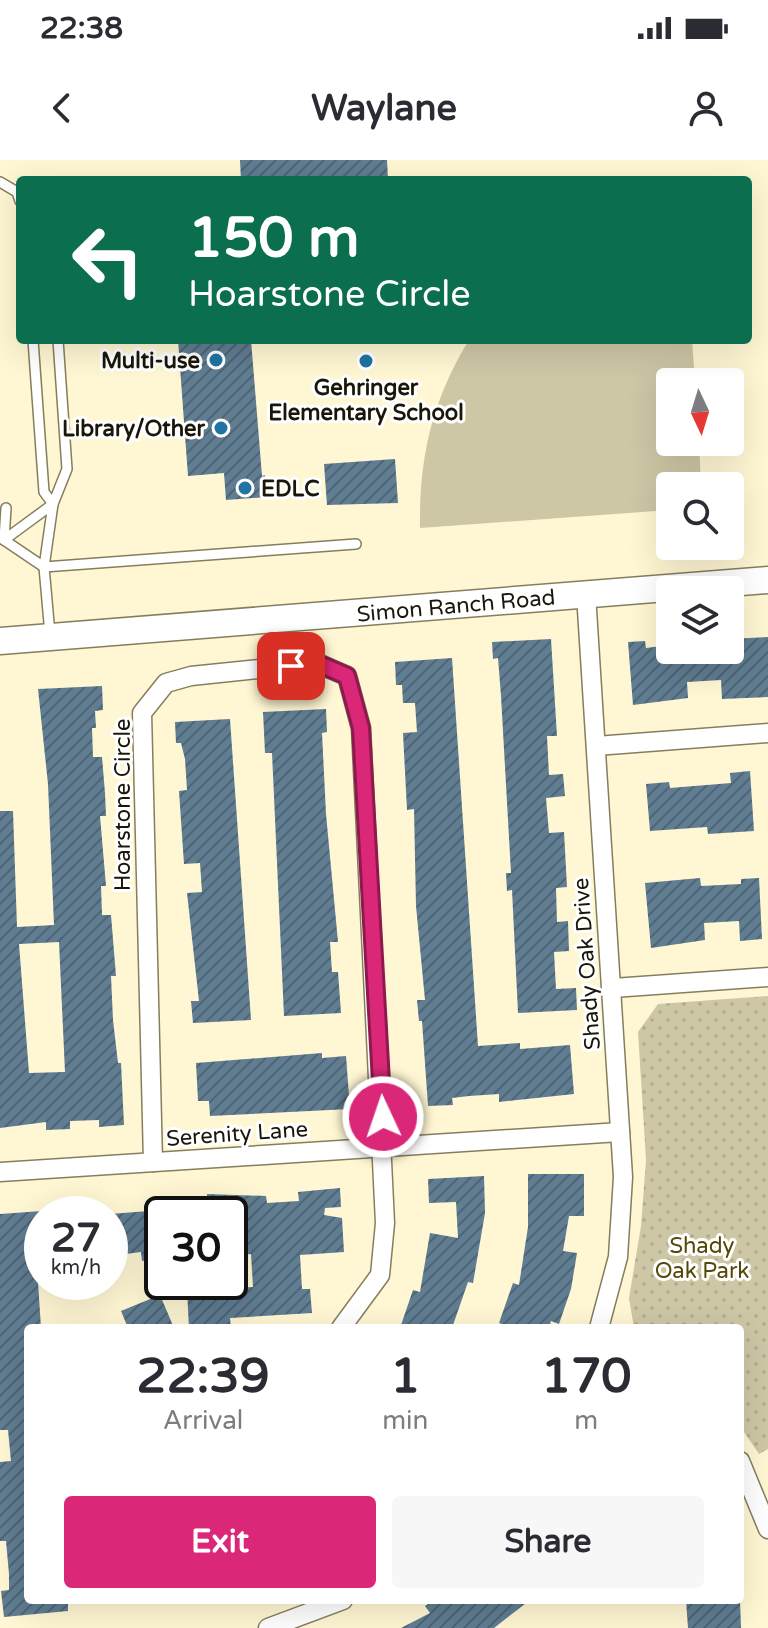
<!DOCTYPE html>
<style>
body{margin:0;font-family:"Varela Round",sans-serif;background:#f7f7f7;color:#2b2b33;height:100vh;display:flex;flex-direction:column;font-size:30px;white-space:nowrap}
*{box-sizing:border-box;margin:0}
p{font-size:26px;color:#7c7c81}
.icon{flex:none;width:44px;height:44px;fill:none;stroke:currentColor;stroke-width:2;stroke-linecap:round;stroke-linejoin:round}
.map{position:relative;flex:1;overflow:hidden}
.sheet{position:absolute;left:24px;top:1164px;width:720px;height:280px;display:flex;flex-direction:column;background:#fff;border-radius:8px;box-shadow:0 8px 32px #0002}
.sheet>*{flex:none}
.top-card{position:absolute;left:16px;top:16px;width:736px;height:168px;border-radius:8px;box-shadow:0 8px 32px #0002;background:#0b6e4f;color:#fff;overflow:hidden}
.needle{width:52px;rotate:176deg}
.fabs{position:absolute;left:656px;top:208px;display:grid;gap:16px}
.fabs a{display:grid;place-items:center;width:88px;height:88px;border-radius:8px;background:#fff;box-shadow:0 8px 32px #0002;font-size:40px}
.speed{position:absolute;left:24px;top:1036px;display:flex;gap:16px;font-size:40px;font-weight:700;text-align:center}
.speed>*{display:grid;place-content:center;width:104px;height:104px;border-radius:50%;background:#fff;box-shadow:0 8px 32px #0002;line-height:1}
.speed small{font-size:20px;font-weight:400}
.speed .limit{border:4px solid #111;border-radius:12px;background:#fff;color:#111}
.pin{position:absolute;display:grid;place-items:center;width:68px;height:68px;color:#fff;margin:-34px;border-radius:16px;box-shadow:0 4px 12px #0006}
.me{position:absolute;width:88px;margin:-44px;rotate:357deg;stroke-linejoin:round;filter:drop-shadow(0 0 6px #0008)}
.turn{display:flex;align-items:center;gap:28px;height:168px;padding:0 40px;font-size:36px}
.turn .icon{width:104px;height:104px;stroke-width:2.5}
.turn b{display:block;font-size:56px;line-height:68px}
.eta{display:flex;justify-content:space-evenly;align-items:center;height:136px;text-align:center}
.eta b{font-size:48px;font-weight:700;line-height:56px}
.button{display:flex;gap:16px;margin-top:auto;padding:16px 40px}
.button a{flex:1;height:92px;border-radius:8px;background:#db2777;color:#fff;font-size:32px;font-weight:700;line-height:92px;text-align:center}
.button a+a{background:#f7f7f7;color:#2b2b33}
.status{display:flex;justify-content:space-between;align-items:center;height:56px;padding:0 40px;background:#fff;direction:ltr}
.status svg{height:22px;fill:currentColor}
header{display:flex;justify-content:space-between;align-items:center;height:104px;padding:0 40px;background:#fff;font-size:36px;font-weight:700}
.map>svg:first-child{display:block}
.grass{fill:url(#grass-dots)}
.pitch{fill:#cec7a6}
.building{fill:url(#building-hatch);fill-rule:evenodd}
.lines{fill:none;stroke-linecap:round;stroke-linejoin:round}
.lane-casing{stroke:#857e5e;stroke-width:12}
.street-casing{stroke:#857e5e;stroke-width:21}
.secondary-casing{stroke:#857e5e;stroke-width:29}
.lane{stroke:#fff;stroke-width:9}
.street{stroke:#fff;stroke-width:18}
.secondary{stroke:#fff;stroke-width:26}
.route-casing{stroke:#8e194d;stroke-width:20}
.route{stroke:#db2777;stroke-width:14}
.poi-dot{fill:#2073a3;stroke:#fff;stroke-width:3}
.labels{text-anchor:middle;stroke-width:6;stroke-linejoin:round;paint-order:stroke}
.poi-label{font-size:22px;font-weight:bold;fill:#1a170a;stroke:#fff;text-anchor:end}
.street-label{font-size:22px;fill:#1a170a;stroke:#fff}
.park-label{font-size:22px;fill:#544808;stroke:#fff}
</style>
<div class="status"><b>22:38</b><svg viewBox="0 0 49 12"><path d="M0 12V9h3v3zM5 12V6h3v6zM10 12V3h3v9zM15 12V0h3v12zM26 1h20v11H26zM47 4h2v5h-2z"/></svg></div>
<header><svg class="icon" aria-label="back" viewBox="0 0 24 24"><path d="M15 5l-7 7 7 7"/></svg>Waylane<svg class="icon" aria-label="person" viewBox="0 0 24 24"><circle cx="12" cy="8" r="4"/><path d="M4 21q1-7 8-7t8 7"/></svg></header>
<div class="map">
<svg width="768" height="1468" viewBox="0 0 768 1468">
<defs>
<pattern id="grass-dots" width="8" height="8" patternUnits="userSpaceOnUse" patternTransform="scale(2)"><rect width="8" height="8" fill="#cec7a6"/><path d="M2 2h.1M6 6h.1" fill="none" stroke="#b0aa8e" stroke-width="1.8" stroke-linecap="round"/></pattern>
<pattern id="building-hatch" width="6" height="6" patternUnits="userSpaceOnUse" patternTransform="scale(2)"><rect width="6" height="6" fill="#607d92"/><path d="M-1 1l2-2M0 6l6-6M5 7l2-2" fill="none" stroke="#4e6575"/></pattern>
</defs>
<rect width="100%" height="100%" fill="#fff7d3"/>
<path class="grass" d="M768 836V1289L759 1294 740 1266V1168H634L629 1138 641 1066 646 1000 638 872 658 844Z"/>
<path class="pitch" d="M469 180H692L695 222H670V282H699L701 326H670V350L420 368C419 298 432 240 469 180Z"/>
<g class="building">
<path d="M240 0H387L388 19 287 20V16L241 20Z"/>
<path d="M178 180H251L262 316 265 315 267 337 226 340 224 313 188 316Z"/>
<path d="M395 299 398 343 327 345 324 304Z"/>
<path d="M768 477V537L722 539 721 520 687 522 688 538 633 545 628 482 645 481 646 488 670 485V490H730V479Z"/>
<path d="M551 479 557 576H547L549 615 563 614 565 636 546 638 549 673 564 672 567 727 556 728 557 762 568 761 569 791 554 792 556 829 576 828 577 850 518 853 512 730 507 731 506 713H511L501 536 498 498 493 499 492 482Z"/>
<path d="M452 498 478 886 520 883V889L570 885 574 934 499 942V934L469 936 452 938 453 945 428 946 422 861H419L417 840H425L416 746 414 649 407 650 403 573 417 572 415 543H403L402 525H396L395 502Z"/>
<path d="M102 526 103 550 95 551 96 568H92L93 597H102L105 633 106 656H100L106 726H101L102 755H111L116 816H111L113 860 118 903H121L124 965 99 967V960L70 961V969L46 970V962L0 968V651H13L17 767 54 765 48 624 38 529ZM59 782 65 912 29 913 19 784Z"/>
<path d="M326 549 327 572 322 573 326 654 338 782H330L332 812H338L341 853 284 856 272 593H265L263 552Z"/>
<path d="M230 559 251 860 193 863 191 841H199L187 733 202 732 200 703 184 704 179 631 187 630 185 599 181 583H176L175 562Z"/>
<path d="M750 611 754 671 708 674 707 667 650 671 646 624 669 622 670 628 731 623 730 613Z"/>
<path d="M700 718 701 726 741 724V719L759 718 762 779 740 781 739 761 704 763 705 780 651 788 645 723Z"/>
<path d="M322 893V898L346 896 350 949 210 956 209 941H198L196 903Z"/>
<path d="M528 1014H584V1056H569L563 1091 577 1093 571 1129 559 1164 551 1161 549 1168H514L499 1163 513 1123 519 1125 528 1067Z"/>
<path d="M484 1016 485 1053 473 1123 468 1122 452 1168H400L413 1130 420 1132 430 1073 458 1078 456 1042 429 1043 428 1019Z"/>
<path d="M340 1028 341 1047 325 1048 324 1055 342 1058 344 1092 300 1095 302 1129H310L312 1153 230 1158 231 1168H189L187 1130 253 1127 251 1094 230 1096V1054H208L207 1034 266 1036 267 1043 299 1041 298 1032Z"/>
<path d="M162 1050V1099L142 1101 141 1092 110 1096V1054Z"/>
<path d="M42 1051V1106H37L41 1168H28V1440H68V1451L4 1457 1 1431 9 1430V1414L6 1381H0V1302L11 1301 8 1270H0V1054Z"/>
<path d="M160 1135 174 1168H128L121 1151Z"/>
<path d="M434 1440H530L494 1468H401L430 1453 425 1446Z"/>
<path d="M686 1440H740L741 1468H688Z"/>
</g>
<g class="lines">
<defs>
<g id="lane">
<path d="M0 22 17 32 20 41"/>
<path d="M33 180 44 332 53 344 44 407 50 474"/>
<path d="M4 380 44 407 356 384"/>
<path d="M4 380 53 344 67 309 58 180"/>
<path d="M4 380 6 348"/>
</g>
<g id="street">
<path d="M586 434 623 1017 618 1097 599 1168"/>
<path d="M596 586 768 573"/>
<path d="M613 828 768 817"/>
<path d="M153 1002 142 553 166 523 191 516 317 503 347 516 361 568 385 1063 380 1115 341 1168"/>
<path d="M0 1012 620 972"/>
<path d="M740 1301 768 1369"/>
<path d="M268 1468 343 1440"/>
</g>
<path id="secondary" d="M0 481 768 420"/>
</defs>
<use href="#lane" class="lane-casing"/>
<use href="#street" class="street-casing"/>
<use href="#secondary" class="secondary-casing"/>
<use href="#lane" class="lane"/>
<use href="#street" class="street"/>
<use href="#secondary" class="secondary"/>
</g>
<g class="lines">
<defs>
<path id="route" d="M291 506 317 503 347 516 361 568 383 957"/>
</defs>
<use href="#route" class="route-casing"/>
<use href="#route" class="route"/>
</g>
<g class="poi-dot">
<circle cx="216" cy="200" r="8"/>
<circle cx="366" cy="201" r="8"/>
<circle cx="221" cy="268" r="8"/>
<circle cx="245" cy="328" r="8"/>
</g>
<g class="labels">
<g class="poi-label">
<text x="200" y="208">Multi-use</text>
<text x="366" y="235" text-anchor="middle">Gehringer<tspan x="366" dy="25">Elementary School</tspan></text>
<text x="205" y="276">Library/Other</text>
<text x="261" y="336" text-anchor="start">EDLC</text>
</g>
<g class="street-label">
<text transform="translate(456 445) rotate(-5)" y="8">Simon Ranch Road</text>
<text transform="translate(122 645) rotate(-90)" y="8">Hoarstone Circle</text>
<text transform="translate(586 804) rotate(-94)" y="8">Shady Oak Drive</text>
<text transform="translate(237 973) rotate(-4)" y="8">Serenity Lane</text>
</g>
<g class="park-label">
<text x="702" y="1093">Shady<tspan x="702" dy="25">Oak Park</tspan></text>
</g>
</g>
</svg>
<div class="fabs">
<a><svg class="needle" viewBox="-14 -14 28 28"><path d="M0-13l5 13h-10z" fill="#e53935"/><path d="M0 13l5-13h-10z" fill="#7c7c81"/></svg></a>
<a><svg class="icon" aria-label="search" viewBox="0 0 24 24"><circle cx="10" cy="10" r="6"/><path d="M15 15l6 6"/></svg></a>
<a><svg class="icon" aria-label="layers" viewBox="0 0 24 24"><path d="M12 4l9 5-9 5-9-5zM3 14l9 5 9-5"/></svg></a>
</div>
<div class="speed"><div>27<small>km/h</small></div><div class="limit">30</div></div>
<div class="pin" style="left:291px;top:506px;background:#d93025"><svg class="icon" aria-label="arrive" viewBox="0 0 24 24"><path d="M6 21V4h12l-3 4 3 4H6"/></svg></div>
<svg class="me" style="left:383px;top:957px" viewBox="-20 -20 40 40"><circle r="17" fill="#db2777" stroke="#fff" stroke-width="3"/><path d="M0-11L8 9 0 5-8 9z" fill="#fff"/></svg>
<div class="top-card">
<div class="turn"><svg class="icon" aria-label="left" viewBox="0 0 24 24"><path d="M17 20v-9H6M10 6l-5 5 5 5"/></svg><div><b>150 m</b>Hoarstone Circle</div></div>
</div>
<section class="sheet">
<div class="eta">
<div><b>22:39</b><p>Arrival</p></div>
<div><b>1</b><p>min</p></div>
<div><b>170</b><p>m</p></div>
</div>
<div class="button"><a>Exit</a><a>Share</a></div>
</section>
</div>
